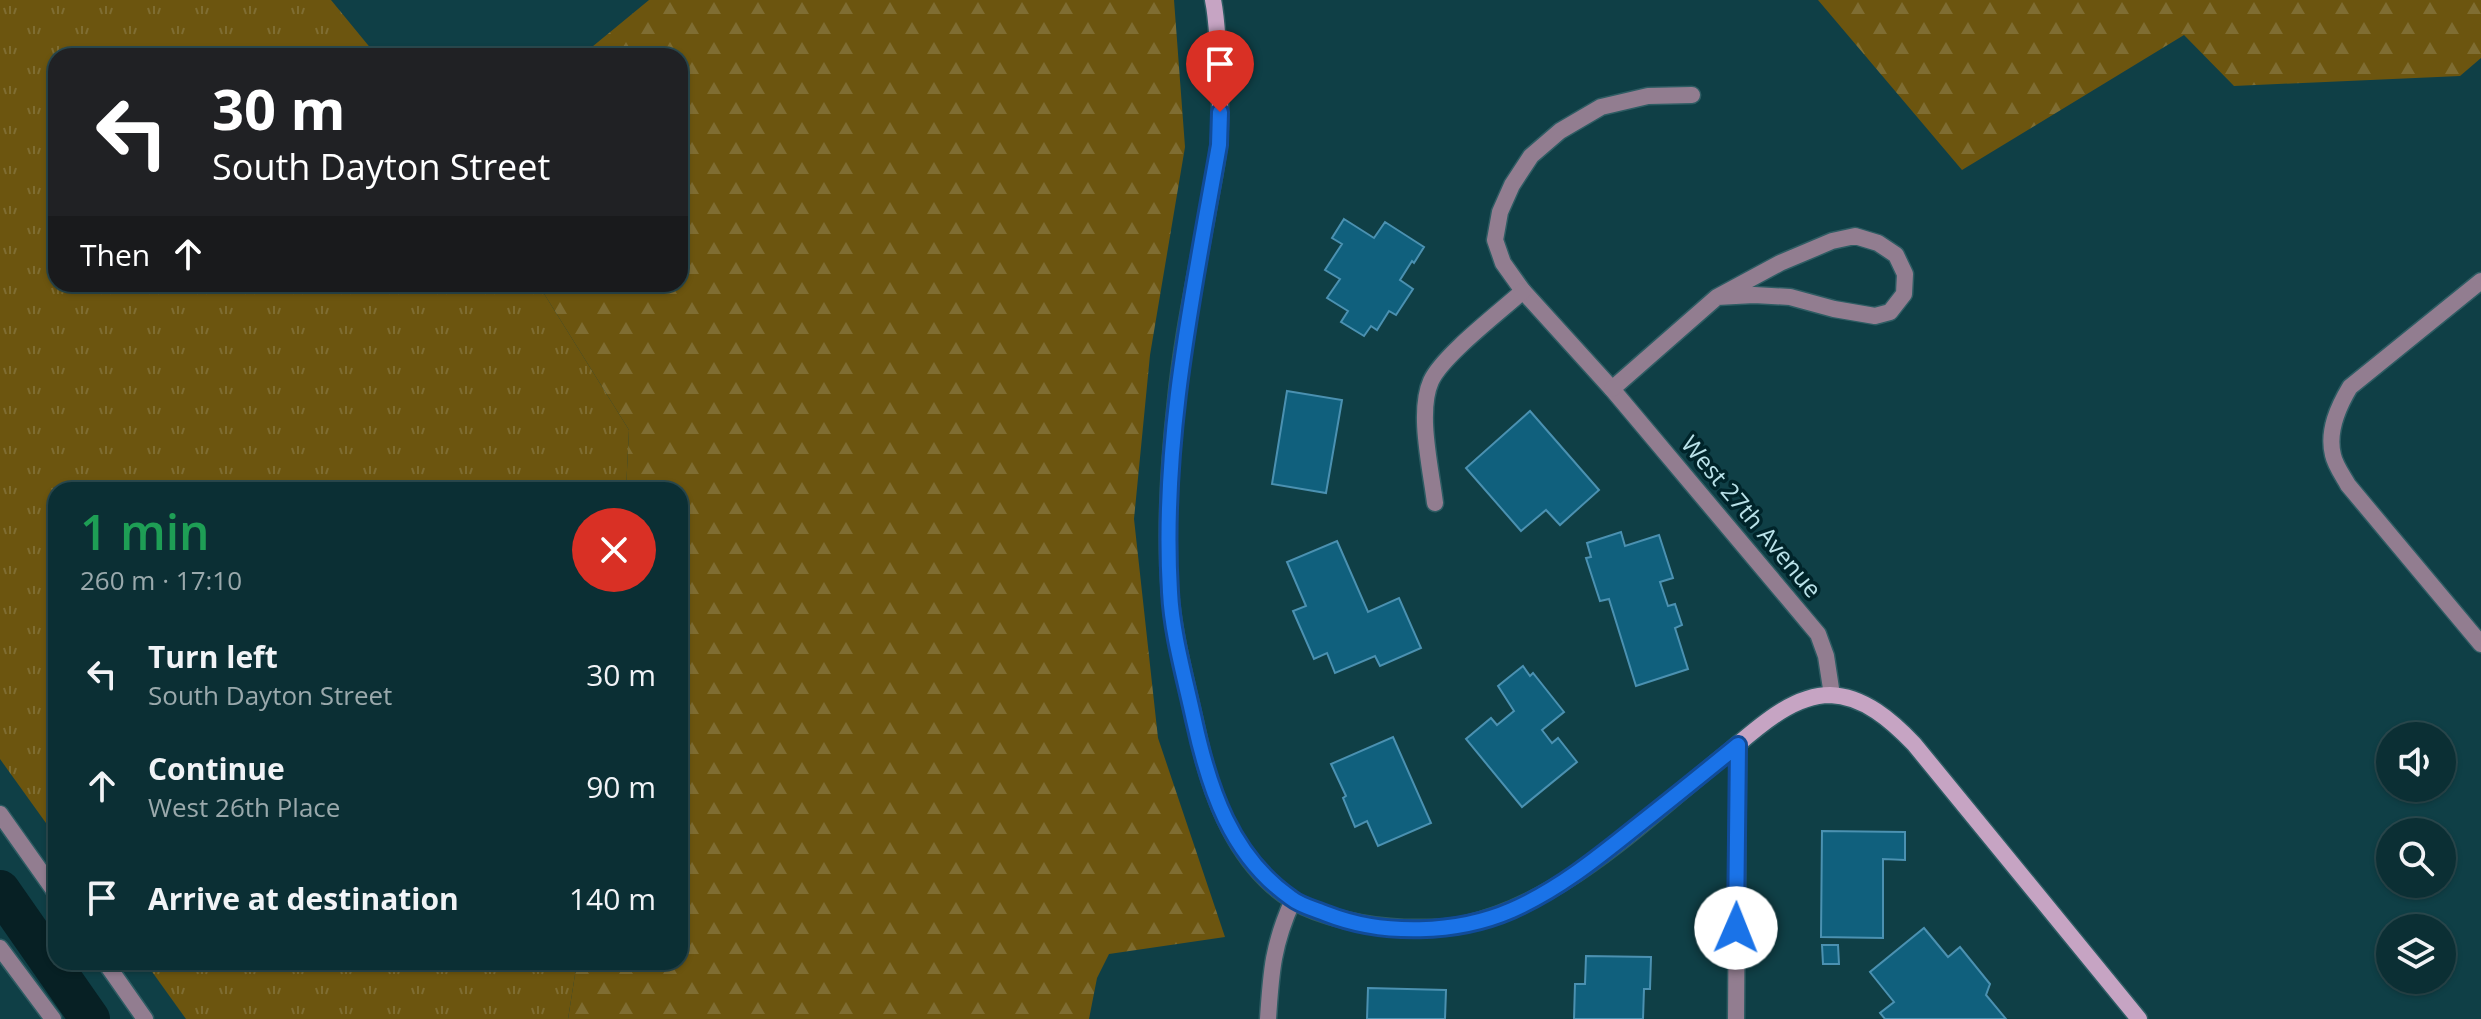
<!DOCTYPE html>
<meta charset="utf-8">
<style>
body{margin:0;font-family:"Open Sans",sans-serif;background:#193b40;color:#f1f3f6;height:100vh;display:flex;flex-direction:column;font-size:30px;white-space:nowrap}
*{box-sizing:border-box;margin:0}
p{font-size:26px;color:#9aa9ac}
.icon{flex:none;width:44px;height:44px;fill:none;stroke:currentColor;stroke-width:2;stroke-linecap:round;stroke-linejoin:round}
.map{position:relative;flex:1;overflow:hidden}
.side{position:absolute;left:48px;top:482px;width:640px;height:488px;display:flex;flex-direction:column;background:#0b2f34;border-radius:24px;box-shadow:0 2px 6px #0004,0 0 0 2px #2b4a4f}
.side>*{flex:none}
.guide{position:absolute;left:48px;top:48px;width:640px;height:244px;border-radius:24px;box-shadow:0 2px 6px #0004,0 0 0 2px #2b4a4f;background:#202124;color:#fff;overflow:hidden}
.fabs{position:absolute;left:2376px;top:722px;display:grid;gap:16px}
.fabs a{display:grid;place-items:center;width:80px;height:80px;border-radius:50%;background:#0b2f34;box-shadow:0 2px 6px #0004,0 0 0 2px #2b4a4f;font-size:40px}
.pin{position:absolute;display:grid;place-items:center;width:68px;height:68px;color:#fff;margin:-82px -34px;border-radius:50% 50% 50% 0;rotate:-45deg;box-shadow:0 0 8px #0007}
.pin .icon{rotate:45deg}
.me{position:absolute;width:88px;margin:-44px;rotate:1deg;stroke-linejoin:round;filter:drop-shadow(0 0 6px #0008)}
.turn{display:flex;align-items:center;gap:28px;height:168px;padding:0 32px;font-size:36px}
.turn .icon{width:104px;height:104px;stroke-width:2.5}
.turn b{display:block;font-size:56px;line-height:68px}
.then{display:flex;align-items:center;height:76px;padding:0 32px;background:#0003;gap:16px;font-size:30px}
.round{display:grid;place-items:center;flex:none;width:84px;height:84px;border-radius:42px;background:#193b40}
.head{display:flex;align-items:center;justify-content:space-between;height:136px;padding:0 32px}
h1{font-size:48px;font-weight:600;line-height:60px;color:#1e9e55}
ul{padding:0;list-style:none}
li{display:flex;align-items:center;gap:24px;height:112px;padding:0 32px}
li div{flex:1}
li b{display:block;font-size:30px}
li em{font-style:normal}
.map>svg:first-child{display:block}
.grass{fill:url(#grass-tufts)}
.forest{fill:url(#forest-firs)}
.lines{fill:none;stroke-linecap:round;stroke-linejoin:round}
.canal{stroke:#072024;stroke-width:40}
.building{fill:#10607d;stroke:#4b91b1;stroke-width:2}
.lane-casing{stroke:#2e5c63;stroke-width:19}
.street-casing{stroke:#2e5c63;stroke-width:19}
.secondary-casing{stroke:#2e5c63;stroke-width:19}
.lane{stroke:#927d90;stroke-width:16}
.street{stroke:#927d90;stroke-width:16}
.secondary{stroke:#c6a4c3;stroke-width:16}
.route-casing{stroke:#114b97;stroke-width:20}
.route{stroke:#1a73e8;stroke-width:14}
.labels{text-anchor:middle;stroke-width:7;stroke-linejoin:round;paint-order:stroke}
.street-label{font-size:24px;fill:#bae2e9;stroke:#00242a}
</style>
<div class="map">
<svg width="2481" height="1019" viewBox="0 0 2481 1019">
<defs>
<pattern id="grass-tufts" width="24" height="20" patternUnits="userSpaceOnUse" patternTransform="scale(2)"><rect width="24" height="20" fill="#6c550f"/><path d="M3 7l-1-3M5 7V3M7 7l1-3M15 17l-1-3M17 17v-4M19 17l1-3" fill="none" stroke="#7f6d32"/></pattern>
<pattern id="forest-firs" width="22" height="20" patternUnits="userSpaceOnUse" patternTransform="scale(2)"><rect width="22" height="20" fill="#6c550f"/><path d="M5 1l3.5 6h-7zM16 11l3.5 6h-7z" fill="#7f6d32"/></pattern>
</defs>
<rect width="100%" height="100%" fill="#0f3f46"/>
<g class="grass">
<path d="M0 0H331L377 56H56V284H538L629 430 626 490H56V837L0 759Z"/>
<path d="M145 962H577L568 1019H186Z"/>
</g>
<g class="forest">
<path d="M649 0H1174L1185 147 1150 355 1134 519 1158 738 1225 937 1109 954 1097 978 1089 1019H568L577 962H680V490H626L629 430 538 284H680V56H581Z"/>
<path d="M1818 0H2481V58L2460 76 2234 86 2184 35 1962 170Z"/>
</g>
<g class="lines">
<path class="canal" d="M0 890 90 1019"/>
</g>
<g class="building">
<path d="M1344 219 1374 238 1385 222 1424 247 1414 263 1412 261 1400 280 1413 289 1396 315 1389 311 1377 330 1371 326 1364 336 1341 322 1348 311 1327 298 1340 279 1325 270 1342 244 1332 238Z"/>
<path d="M1287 391 1342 400 1326 493 1272 484Z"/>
<path d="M1530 411 1599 490 1560 525 1546 510 1521 531 1466 468Z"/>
<path d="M1621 532 1625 546 1659 535 1673 578 1660 582 1668 606 1675 604 1682 625 1675 628 1688 669 1636 686 1609 599 1600 601 1586 558 1591 557 1587 543Z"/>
<path d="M1337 541 1368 612 1399 598 1421 648 1380 666 1375 656 1335 673 1327 653 1314 659 1293 611 1306 606 1287 562Z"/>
<path d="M1523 666 1530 676 1533 673 1564 712 1542 730 1552 743 1558 738 1577 762 1522 807 1466 739 1491 718 1497 725 1514 711 1498 686Z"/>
<path d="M1393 737 1431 823 1378 846 1367 821 1355 827 1343 798 1346 796 1331 764Z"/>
<path d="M1822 831 1905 832V860L1883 859V938L1821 937Z"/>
<path d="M1924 928 1948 957 1960 947 1990 984 1986 995 2006 1019H1885L1880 1013 1894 1002 1870 972Z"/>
<path d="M1822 945H1838L1839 964H1823Z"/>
<path d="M1586 956 1651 957 1650 989H1644L1643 1019H1574L1575 984H1585Z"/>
<path d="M1368 988 1446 990 1445 1019H1367Z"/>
</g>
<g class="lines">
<defs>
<g id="lane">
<path d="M1692 95 1648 96 1601 107 1560 131 1531 156 1512 185 1500 212 1495 240 1503 263 1523 291 1612 389 1818 634 1826 656 1832 695"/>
<path d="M1612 389 1717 297 1780 263 1832 241 1855 236 1878 243 1896 255 1905 274 1904 294 1890 312 1875 316 1834 309 1790 297 1754 295 1717 297"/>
<path d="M1435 503C1431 469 1417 412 1431 381 1442 356 1501 311 1523 291"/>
<path d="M0 814 56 893"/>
<path d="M0 948 53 1019"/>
<path d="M105 962 145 1019"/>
</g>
<g id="street">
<path d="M2481 281 2350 387C2338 407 2327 431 2333 455 2335 465 2343 476 2348 485L2481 644"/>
<path d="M1268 1019C1271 971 1273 944 1293 900"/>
<path d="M1736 1019 1738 745"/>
</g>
<path id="secondary" d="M1213 0C1217 19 1217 38 1219 58 1220 85 1221 113 1219 141 1217 165 1211 190 1207 214 1196 276 1182 339 1176 402 1169 465 1165 530 1170 593 1174 639 1187 686 1197 731 1210 794 1235 864 1292 900 1322 918 1370 927 1404 928 1423 928 1443 929 1462 925 1562 904 1646 819 1724 756 1753 732 1790 695 1830 695 1864 696 1892 721 1914 744L2139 1019"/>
</defs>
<use href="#lane" class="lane-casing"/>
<use href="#street" class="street-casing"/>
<use href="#secondary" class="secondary-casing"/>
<use href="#lane" class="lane"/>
<use href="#street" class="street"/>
<use href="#secondary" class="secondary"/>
</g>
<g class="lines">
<defs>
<path id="route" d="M1220 112 1219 145C1193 293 1161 441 1170 592 1172 634 1185 678 1194 720 1209 789 1231 856 1291 898 1301 906 1315 909 1327 914 1383 936 1457 934 1512 910 1560 889 1601 855 1641 823 1674 797 1706 771 1738 745L1736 928"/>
</defs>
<use href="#route" class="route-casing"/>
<use href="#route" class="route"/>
</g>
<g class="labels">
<g class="street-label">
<text transform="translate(1751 517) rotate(50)" y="8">West 27th Avenue</text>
</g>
</g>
</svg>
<div class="fabs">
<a><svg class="icon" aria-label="sound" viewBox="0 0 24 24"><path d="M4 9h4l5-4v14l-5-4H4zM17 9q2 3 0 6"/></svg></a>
<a><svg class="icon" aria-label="search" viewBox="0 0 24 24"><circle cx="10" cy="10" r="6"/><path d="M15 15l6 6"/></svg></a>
<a><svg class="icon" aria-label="layers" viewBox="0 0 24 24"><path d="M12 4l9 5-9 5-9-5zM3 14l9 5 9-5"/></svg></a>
</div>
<div class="pin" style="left:1220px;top:112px;background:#d93025"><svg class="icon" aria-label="arrive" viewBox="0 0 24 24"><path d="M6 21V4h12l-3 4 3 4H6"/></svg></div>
<svg class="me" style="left:1736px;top:928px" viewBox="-20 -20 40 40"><circle r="19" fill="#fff"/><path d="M0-13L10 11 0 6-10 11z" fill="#1a73e8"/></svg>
<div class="guide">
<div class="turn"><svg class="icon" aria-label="left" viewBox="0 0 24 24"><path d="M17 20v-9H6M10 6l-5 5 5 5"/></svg><div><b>30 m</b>South Dayton Street</div></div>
<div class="then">Then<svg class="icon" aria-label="ahead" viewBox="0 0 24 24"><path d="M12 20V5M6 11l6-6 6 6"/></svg></div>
</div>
<section class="side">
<div class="head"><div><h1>1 min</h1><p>260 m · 17:10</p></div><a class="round" style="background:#d93025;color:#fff"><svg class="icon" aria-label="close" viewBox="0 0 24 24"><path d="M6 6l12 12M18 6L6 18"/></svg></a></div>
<ul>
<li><svg class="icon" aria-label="left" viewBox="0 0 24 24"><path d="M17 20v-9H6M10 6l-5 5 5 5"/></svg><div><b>Turn left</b><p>South Dayton Street</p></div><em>30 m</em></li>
<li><svg class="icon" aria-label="ahead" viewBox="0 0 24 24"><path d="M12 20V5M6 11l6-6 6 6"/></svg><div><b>Continue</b><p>West 26th Place</p></div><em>90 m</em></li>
<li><svg class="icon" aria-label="arrive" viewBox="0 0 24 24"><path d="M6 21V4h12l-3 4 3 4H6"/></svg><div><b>Arrive at destination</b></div><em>140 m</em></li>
</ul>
</section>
</div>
